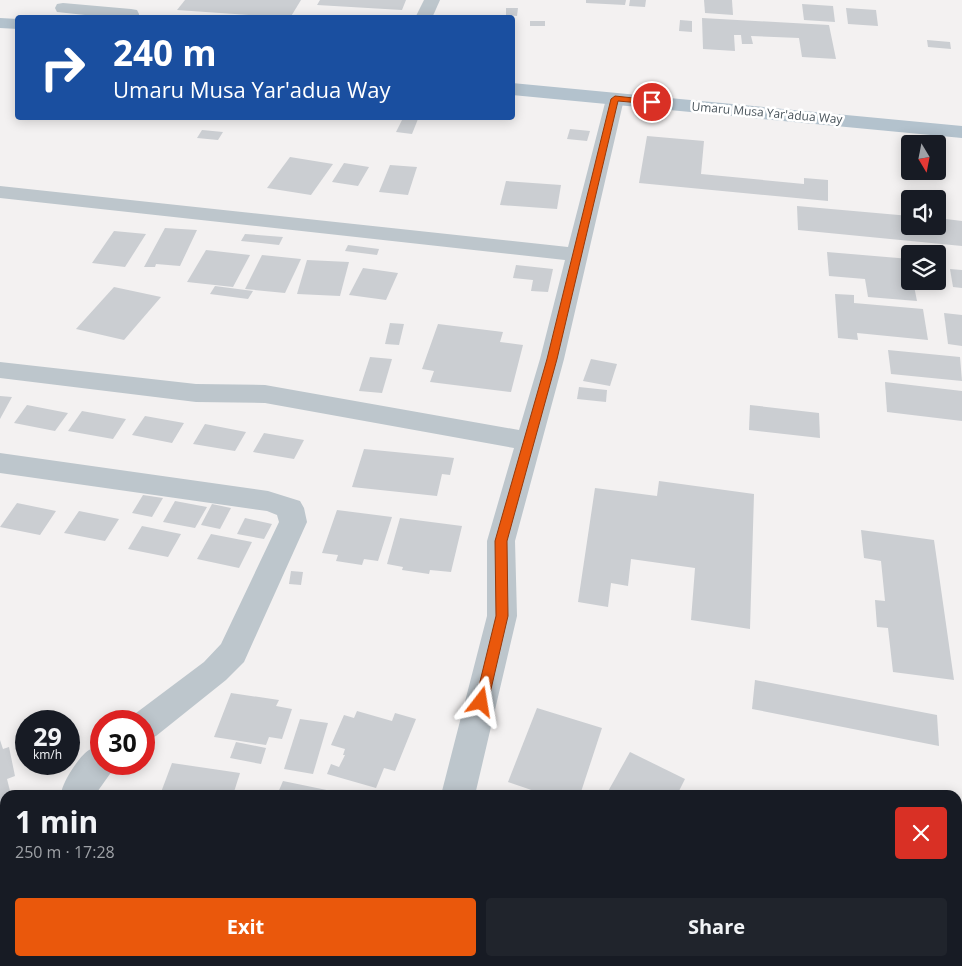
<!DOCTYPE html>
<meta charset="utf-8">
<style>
body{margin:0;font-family:"Open Sans",sans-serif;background:#20242c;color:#f1f3f6;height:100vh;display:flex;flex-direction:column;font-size:19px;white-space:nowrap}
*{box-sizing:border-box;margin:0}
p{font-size:16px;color:#9ea1a6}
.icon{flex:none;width:28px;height:28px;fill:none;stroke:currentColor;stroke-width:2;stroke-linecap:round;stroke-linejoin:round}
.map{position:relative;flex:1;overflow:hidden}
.sheet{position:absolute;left:0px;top:790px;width:962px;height:176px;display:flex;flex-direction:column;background:#171b24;border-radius:15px 15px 0 0;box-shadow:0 2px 12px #0003}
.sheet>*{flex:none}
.banner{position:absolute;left:15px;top:15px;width:500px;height:105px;border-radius:5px;box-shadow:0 2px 12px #0003;background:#1a4fa0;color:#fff;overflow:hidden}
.needle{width:32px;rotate:170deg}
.tools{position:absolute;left:901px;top:135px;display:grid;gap:10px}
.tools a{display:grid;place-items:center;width:45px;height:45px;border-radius:5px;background:#171b24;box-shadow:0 2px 12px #0003;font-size:25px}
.speed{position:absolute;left:15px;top:710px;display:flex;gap:10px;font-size:25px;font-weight:700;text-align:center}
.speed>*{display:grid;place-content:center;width:65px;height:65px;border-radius:50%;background:#171b24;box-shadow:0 2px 12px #0003;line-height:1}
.speed small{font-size:12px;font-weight:400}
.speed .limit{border:8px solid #d22;background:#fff;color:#111}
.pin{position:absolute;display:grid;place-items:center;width:42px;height:42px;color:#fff;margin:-21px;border:2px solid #fff;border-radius:50%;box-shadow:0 1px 5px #0007}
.me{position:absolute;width:55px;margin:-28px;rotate:14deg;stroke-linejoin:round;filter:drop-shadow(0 0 4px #0008)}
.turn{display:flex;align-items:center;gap:18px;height:105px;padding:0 15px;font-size:22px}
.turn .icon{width:65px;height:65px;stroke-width:2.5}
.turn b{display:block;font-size:35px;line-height:42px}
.round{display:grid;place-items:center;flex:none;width:52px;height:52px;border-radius:5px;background:#20242c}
.summary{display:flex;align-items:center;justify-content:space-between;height:85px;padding:0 15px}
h1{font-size:30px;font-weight:700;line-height:38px}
.action{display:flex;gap:10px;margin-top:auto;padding:10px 15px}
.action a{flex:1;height:58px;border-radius:5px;background:#ea580c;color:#fff;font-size:20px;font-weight:700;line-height:58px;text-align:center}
.action a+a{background:#20242c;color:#f1f3f6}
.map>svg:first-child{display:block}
.building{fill:#cbced2}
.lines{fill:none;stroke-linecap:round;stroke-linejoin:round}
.street{fill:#bdc6cc;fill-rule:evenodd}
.primary{fill:#b3c2cd;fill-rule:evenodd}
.route{fill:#ea580c;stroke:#983908}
.labels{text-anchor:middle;stroke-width:5;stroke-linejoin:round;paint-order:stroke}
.far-street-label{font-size:12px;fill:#4a555c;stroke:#fff}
</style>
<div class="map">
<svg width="962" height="966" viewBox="0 0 962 966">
<rect width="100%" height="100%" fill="#f3f1f1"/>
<g class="building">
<path d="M185 0H301L290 18 177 10Z"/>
<path d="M320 0H406L402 10 317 5Z"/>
<path d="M586 0H626L625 5 586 3Z"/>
<path d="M630 0H646L645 7 629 6Z"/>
<path d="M704 0H732L733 15 705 13Z"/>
<path d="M802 4 833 6 835 22 804 20Z"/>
<path d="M506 8H518L517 16 506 15Z"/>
<path d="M846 8 876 10 878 26 848 24Z"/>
<path d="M702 18 829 25 836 59 802 57 799 38 751 36 753 44H742L741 35H734L735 51 703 49Z"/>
<path d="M680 20 692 21V32L679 31Z"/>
<rect x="530" y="21" width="15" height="5"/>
<path d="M927 40 950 42 951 49 928 47Z"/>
<path d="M403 118 418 119 412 134 396 132Z"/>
<path d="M570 129 590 131 587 141 567 139Z"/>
<path d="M202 130 223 132 218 140 197 138Z"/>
<path d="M647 136 704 141 701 174 804 184V178L828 180V201L639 183Z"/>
<path d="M290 157 333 164 311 195 267 188Z"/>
<path d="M344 163 369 167 358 186 332 182Z"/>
<path d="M390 165 417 167 408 195 379 192Z"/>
<path d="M506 181 561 185 557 209 500 205Z"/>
<path d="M797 206 910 216V226H938V218L962 221V246L798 230Z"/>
<path d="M165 228 197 230 180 266 156 264 155 267H144Z"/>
<path d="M114 231 146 234 125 267 92 263Z"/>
<path d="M245 234 283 237 279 245 241 241Z"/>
<path d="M348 245 379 249 377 255 345 251Z"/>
<path d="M206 250 250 255 233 287 187 282Z"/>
<path d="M827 252 910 259V281H913L917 301 868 297 865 279 829 276Z"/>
<path d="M262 255 301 259 285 293 245 289Z"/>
<path d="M307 260 349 262 340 296 297 294Z"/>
<path d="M516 265 553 269 548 292 531 291 533 280 513 278Z"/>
<path d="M363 268 398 273 386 300 349 295Z"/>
<path d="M950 269 962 270V288L953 287Z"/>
<path d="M215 286 253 291 248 299 210 294Z"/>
<path d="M114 287 161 297 124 340 76 329Z"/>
<path d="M835 294 854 295V303L923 309 928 340 857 333 858 340 838 338Z"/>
<path d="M944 313 962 315V346L948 344Z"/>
<path d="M390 323 404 324 399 345 385 344Z"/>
<path d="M438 324 503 332 500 342 523 345 511 392 430 382 434 371 422 369Z"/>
<path d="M888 350 960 357 962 381 891 374Z"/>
<path d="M370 357 392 359 382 393 359 391Z"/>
<path d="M591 359 617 364 610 386 583 381Z"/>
<path d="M885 382 962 391V421L887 412Z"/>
<path d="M579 387 607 390 606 402 577 399Z"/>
<path d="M0 396 12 397 0 419Z"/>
<path d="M27 405 68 413 55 431 14 423Z"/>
<path d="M750 405 819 413 820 438 749 430Z"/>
<path d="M82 411 126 419 113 439 68 431Z"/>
<path d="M145 416 184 423 172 443 132 435Z"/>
<path d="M205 424 246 432 235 451 193 444Z"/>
<path d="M264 433 304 440 294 459 253 452Z"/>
<path d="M364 449 446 457 454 458 450 475 442 474 437 496 352 487Z"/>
<path d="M659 481 754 494 750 629 691 620 695 568 631 559 628 586 611 583 608 607 578 602 595 488 657 496Z"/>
<path d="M143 495 163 498 152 517 132 513Z"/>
<path d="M175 501 207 507 195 528 163 522Z"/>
<path d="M17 503 56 511 40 535 0 527Z"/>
<path d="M212 504 231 508 220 529 201 525Z"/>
<path d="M337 510 392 517 378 561 364 559 362 565 336 561 338 555 322 553Z"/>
<path d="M79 511 119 519 105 541 64 533Z"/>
<path d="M245 518 272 524 264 539 237 534Z"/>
<path d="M400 518 462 526 451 572 430 570 429 574 402 570 403 567 387 564Z"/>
<path d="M142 526 181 534 168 557 128 549Z"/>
<path d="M861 530 934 540 954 680 893 672 888 628 877 627 875 600 885 601 881 561 864 558Z"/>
<path d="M211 534 252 542 239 568 197 559Z"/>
<path d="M291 571 303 572 301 585 289 584Z"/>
<path d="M755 680 937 715 939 746 752 709Z"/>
<path d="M231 693 279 700 276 706 292 709 282 739 269 737 266 745 214 737Z"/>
<path d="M537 708 602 728 580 795H546L508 782Z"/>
<path d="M357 711 392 721 395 713 416 719 395 771 384 768 376 788 327 774 331 764 339 767 345 755H343L345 749 331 745 344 715 354 718Z"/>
<path d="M300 719 328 723 313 774 284 769Z"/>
<path d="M0 740 3 749 9 747 15 776 7 779 11 795H5V802L0 804Z"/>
<path d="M236 742 266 748 261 764 230 758Z"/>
<path d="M630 752 685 779 677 795H606Z"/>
<path d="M172 763 240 773 233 795H160Z"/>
<path d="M283 781 346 794V795H277Z"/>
<path d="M5 818V897L0 899V820Z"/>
<path d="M0 948H5V961H28L27 966H0Z"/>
<path d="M838 961H925L930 966H833Z"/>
</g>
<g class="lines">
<g class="street">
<path d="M424 0H440L432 18H415Z"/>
<path d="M63 3 131 9 137 10 139 14V18H113L57 12 55 8 57 4Z"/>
<path d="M615 93 622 95 624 99 564 359 515 541 517 616 475 795H441L487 616V541L514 448 265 403 196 402 0 378V362L196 384 265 385 519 430 540 359 565 260 0 198V186L568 247 606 99 608 95Z"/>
<path d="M0 453 268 491 300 501 304 508 307 522 244 662 226 680 156 736 144 740V721H130L132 716 204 662 221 644 279 522 277 515 267 511 0 473Z"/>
<path d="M101 746V764H117L95 795H61C61 784 79 756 89 750 93 748 97 747 101 746Z"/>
<path d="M67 961H105L106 966H68Z"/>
<path d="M397 961H435L434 966H396Z"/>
<path d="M609 961H656L658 966H611Z"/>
</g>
<g class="primary">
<path d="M0 18 18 19V29L0 28Z"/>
<path d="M512 83 962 126V138L512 95Z"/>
</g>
</g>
<path class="route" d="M615 96 652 100 656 102 652 104 618 101 557 359 507 541 508 616 488 702 486 706 481 708 477 706 475 702 496 616 495 541 547 359 611 99Z"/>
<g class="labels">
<g class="far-street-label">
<text transform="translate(767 113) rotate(5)" y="4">Umaru Musa Yar'adua Way</text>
</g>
</g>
</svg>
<div class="tools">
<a><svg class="needle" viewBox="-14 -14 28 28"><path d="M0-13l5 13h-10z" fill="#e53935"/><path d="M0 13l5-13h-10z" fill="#9ea1a6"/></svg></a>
<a><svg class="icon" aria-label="sound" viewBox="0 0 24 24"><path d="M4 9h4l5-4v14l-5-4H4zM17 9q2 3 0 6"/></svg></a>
<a><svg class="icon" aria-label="layers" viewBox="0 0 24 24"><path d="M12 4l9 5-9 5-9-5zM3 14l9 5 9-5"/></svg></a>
</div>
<div class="speed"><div>29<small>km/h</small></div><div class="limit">30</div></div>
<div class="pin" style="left:652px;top:102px;background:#d93025"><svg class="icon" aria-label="arrive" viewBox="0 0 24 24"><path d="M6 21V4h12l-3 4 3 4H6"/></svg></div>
<svg class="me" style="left:481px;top:702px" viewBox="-20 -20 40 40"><path d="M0-17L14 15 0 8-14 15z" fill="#ea580c" stroke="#fff" stroke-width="4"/></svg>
<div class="banner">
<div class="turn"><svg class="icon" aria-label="right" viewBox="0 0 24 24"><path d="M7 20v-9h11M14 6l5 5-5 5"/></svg><div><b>240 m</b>Umaru Musa Yar'adua Way</div></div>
</div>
<section class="sheet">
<div class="summary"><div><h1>1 min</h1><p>250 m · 17:28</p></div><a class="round" style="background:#d93025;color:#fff"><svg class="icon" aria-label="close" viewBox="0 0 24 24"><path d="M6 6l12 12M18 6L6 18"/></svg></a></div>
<div class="action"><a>Exit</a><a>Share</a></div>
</section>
</div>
